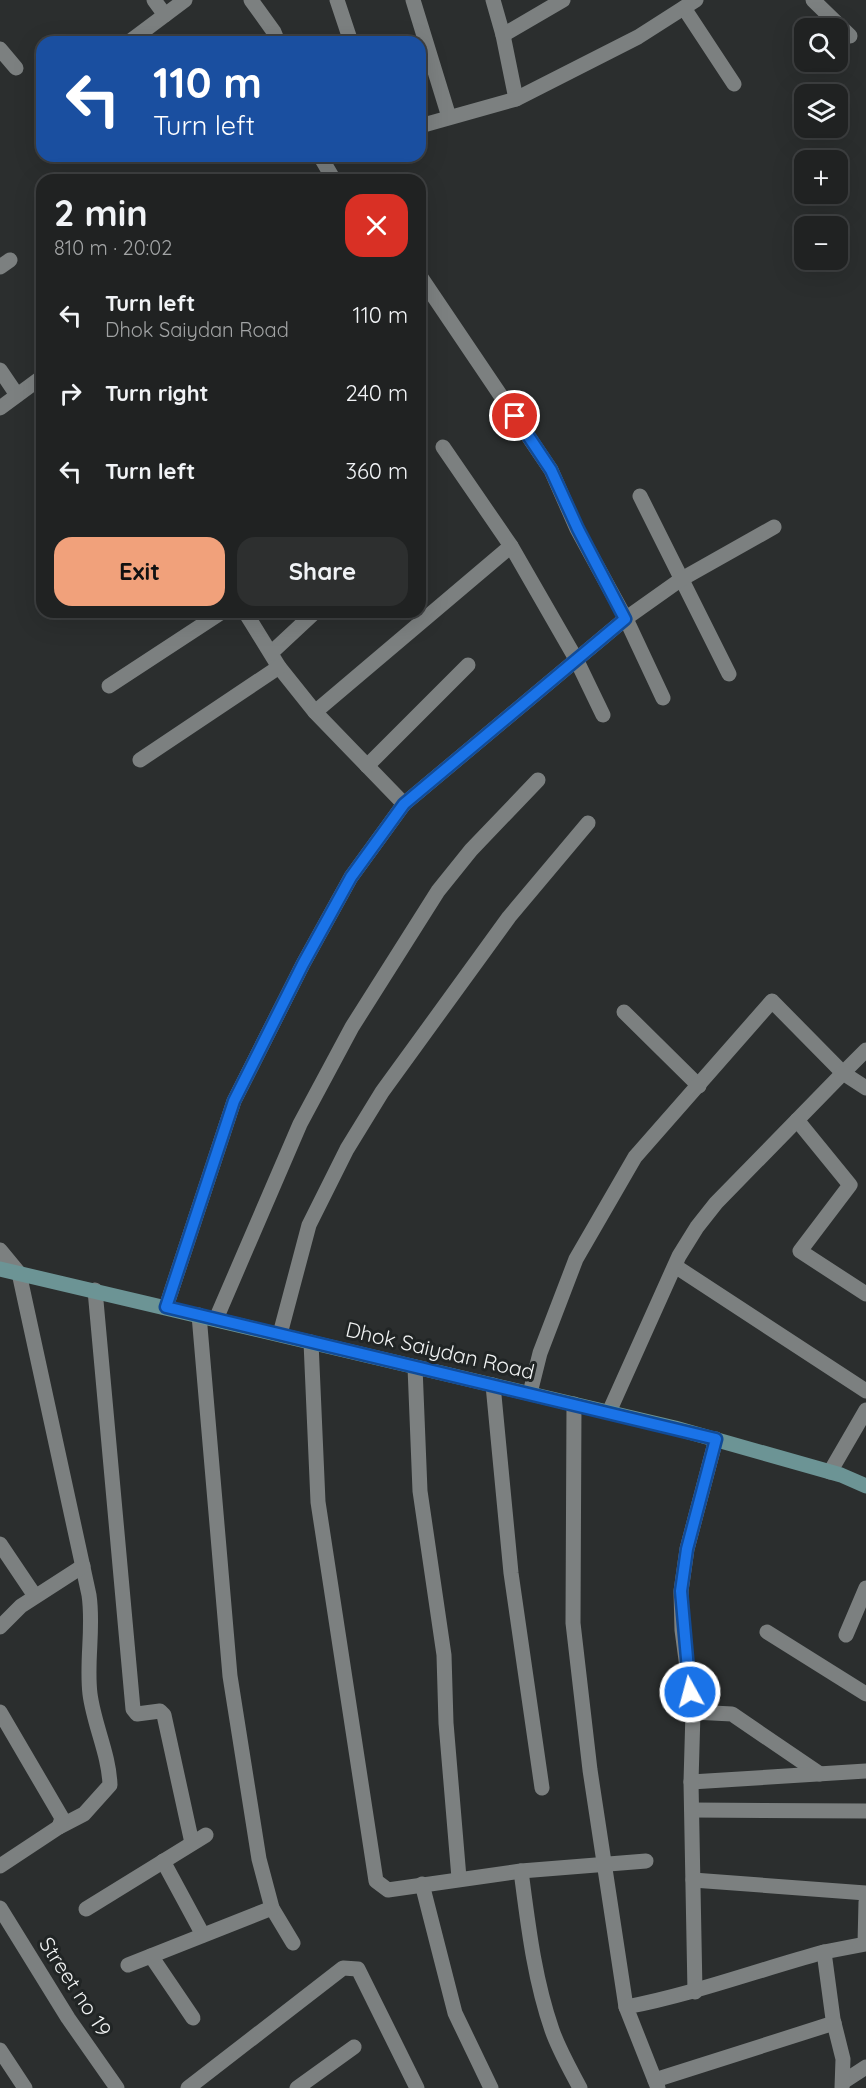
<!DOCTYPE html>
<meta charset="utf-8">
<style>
body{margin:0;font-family:Quicksand,sans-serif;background:#2d2f2f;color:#f1f3f6;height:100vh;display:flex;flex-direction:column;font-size:22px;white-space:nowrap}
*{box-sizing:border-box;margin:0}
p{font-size:20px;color:#a2a4a5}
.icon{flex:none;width:33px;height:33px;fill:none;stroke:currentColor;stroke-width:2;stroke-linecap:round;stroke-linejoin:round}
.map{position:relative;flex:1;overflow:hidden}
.drawer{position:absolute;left:36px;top:174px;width:390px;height:444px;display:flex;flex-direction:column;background:#202222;border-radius:18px;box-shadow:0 6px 24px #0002,0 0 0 2px #3d3f40}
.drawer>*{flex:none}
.hud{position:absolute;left:36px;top:36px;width:390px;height:126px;border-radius:18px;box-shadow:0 6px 24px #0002,0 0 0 2px #3d3f40;background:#1a4fa0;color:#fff;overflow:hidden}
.fabs{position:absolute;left:794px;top:18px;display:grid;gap:12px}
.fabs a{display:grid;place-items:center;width:54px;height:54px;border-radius:12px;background:#202222;box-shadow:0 6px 24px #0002,0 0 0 2px #3d3f40;font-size:30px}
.pin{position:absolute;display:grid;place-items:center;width:51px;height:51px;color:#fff;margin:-26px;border:3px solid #fff;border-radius:50%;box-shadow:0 2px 6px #0007}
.me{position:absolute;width:66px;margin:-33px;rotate:353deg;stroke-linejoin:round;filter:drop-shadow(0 0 4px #0008)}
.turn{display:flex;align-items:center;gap:21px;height:126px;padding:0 18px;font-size:27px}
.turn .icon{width:78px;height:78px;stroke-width:2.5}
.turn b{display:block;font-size:42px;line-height:51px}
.round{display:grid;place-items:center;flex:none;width:63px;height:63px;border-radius:18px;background:#2d2f2f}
.overview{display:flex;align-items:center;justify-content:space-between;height:102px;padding:0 18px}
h1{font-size:36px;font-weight:700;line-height:45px}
.button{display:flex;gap:12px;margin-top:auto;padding:12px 18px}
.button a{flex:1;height:69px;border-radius:18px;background:#f1a17b;color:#111;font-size:24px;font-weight:700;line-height:69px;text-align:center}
.button a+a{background:#2d2f2f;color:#f1f3f6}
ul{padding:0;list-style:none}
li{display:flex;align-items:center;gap:18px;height:78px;padding:0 18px}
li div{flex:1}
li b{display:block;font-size:22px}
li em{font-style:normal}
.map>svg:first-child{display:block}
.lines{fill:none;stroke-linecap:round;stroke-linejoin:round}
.minor{stroke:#7c8080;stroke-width:15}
.secondary{stroke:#6c9495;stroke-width:15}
.route-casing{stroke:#114b97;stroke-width:15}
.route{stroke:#1a73e8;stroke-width:10}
.labels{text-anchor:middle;stroke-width:6;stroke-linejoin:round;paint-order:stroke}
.street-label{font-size:21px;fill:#f1f3f3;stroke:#212525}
</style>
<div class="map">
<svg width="866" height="2088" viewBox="0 0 866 2088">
<rect width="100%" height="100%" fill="#2b2e2e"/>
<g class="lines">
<g class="minor">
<path d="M154 0 165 15"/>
<path d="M251 0 274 32 278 42"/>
<path d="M337 0 351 42"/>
<path d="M413 0 449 117"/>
<path d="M493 0 503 35 516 99"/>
<path d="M813 0 850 36"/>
<path d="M684 8 734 84"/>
<path d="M503 35 563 0"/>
<path d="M129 42 185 0"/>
<path d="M0 49 16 68"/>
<path d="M420 126 516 99 638 37 696 0"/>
<path d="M320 156 334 180"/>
<path d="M0 267 10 260"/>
<path d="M420 276 551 470 577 529 626 619 663 698"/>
<path d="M0 370 17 395"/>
<path d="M0 408 42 377"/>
<path d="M443 447 511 546 576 659 603 715"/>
<path d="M640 496 729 674"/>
<path d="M245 612 279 667 315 712 404 804"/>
<path d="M271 653 315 612"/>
<path d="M109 686 222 612"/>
<path d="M315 712 511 546"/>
<path d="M140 760 279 667"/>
<path d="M367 766 468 665"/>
<path d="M624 1012 699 1086"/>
<path d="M797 1120 850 1185 800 1251 866 1294"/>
<path d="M0 1250 19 1273 89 1595C94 1628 86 1661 90 1694 94 1725 109 1754 110 1785L84 1814 59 1827 0 1866"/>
<path d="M675 1266 866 1391"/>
<path d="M95 1290 133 1709 137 1714 160 1711 164 1715 192 1843"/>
<path d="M166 1307 234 1101 303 964 351 877 404 804 625 619 680 580 774 527"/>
<path d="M199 1315 230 1676 259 1859 272 1908 293 1943"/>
<path d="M216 1319 300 1124 352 1027 438 891 471 850 538 780"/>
<path d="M280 1334 309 1225 347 1149 382 1092 509 917 588 823"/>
<path d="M311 1342 318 1502 376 1881 388 1890 521 1871 646 1861"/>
<path d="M415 1367 420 1491 444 1655 446 1723 459 1878"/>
<path d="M493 1385 511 1573 542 1788"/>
<path d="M530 1393 540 1353 576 1259 635 1157 772 1001 843 1073 866 1050"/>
<path d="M574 1404 573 1623 590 1770 626 2007"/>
<path d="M609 1412 679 1256 697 1227 716 1203 843 1073 866 1088"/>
<path d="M830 1472 866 1410"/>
<path d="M0 1544 35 1596"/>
<path d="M0 1627 21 1606 83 1566"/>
<path d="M767 1632 866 1694"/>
<path d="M846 1635 866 1588"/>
<path d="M0 1712 62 1818 59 1827"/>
<path d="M693 1712 732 1714 820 1774"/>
<path d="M691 1782 866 1771"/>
<path d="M692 1810 866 1811"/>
<path d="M163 1861 203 1935"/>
<path d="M521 1871C528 1924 534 1978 552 2030 559 2050 570 2069 580 2088"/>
<path d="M693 1880 866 1893"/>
<path d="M422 1884 455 2013 491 2088"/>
<path d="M0 1908 68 2018 117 2088"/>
<path d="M86 1909 206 1835"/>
<path d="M151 1956 193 2018"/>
<path d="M128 1965 272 1908"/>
<path d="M695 1992 691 1782 693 1712 682 1630 681 1591 687 1549 716 1439"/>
<path d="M0 2050 25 2088"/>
<path d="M655 2080 834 2023"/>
<path d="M843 2082 866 2067"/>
<path d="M188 2088 343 1968 358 1969 417 2088"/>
<path d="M297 2088 354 2047"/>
<path d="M658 2088 626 2007C694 1994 758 1970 824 1952"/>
<path d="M842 2088 843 2059 833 2019 824 1952 865 1944 866 1902"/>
</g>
<path class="secondary" d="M0 1269 675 1428 841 1475 866 1486"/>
</g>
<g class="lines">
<defs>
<path id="route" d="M515 416 551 470 578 529 625 619 404 804 351 877 303 964 234 1101 166 1307 716 1439 687 1549 681 1591 690 1692"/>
</defs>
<use href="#route" class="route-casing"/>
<use href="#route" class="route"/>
</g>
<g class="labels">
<g class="street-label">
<text transform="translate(440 1351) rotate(13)" y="7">Dhok Saiydan Road</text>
<text transform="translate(75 1987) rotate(57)" y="7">Street no 19</text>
</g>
</g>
</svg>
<div class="fabs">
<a><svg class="icon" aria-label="search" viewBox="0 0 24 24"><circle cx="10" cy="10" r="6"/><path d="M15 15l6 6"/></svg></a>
<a><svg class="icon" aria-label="layers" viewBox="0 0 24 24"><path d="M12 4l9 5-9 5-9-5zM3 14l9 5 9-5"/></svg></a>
<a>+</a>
<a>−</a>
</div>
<div class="pin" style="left:515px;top:416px;background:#d93025"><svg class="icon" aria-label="arrive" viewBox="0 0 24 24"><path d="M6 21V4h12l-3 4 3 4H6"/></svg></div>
<svg class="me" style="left:690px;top:1692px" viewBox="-20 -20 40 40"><circle r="17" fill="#1a73e8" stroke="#fff" stroke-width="3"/><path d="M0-11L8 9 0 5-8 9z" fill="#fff"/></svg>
<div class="hud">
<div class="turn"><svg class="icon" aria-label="left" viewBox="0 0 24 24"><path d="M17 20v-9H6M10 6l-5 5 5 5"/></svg><div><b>110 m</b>Turn left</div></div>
</div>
<section class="drawer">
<div class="overview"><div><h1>2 min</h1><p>810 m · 20:02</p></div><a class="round" style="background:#d93025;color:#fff"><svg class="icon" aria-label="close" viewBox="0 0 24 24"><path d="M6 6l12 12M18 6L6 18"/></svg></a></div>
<ul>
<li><svg class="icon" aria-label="left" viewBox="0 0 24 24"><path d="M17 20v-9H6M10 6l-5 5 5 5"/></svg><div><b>Turn left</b><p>Dhok Saiydan Road</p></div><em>110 m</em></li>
<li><svg class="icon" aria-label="right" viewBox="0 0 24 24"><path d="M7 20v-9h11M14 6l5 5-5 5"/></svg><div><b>Turn right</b></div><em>240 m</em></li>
<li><svg class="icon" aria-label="left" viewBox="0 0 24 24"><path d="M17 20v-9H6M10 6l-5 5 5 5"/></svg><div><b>Turn left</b></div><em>360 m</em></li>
</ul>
<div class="button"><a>Exit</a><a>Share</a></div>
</section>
</div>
